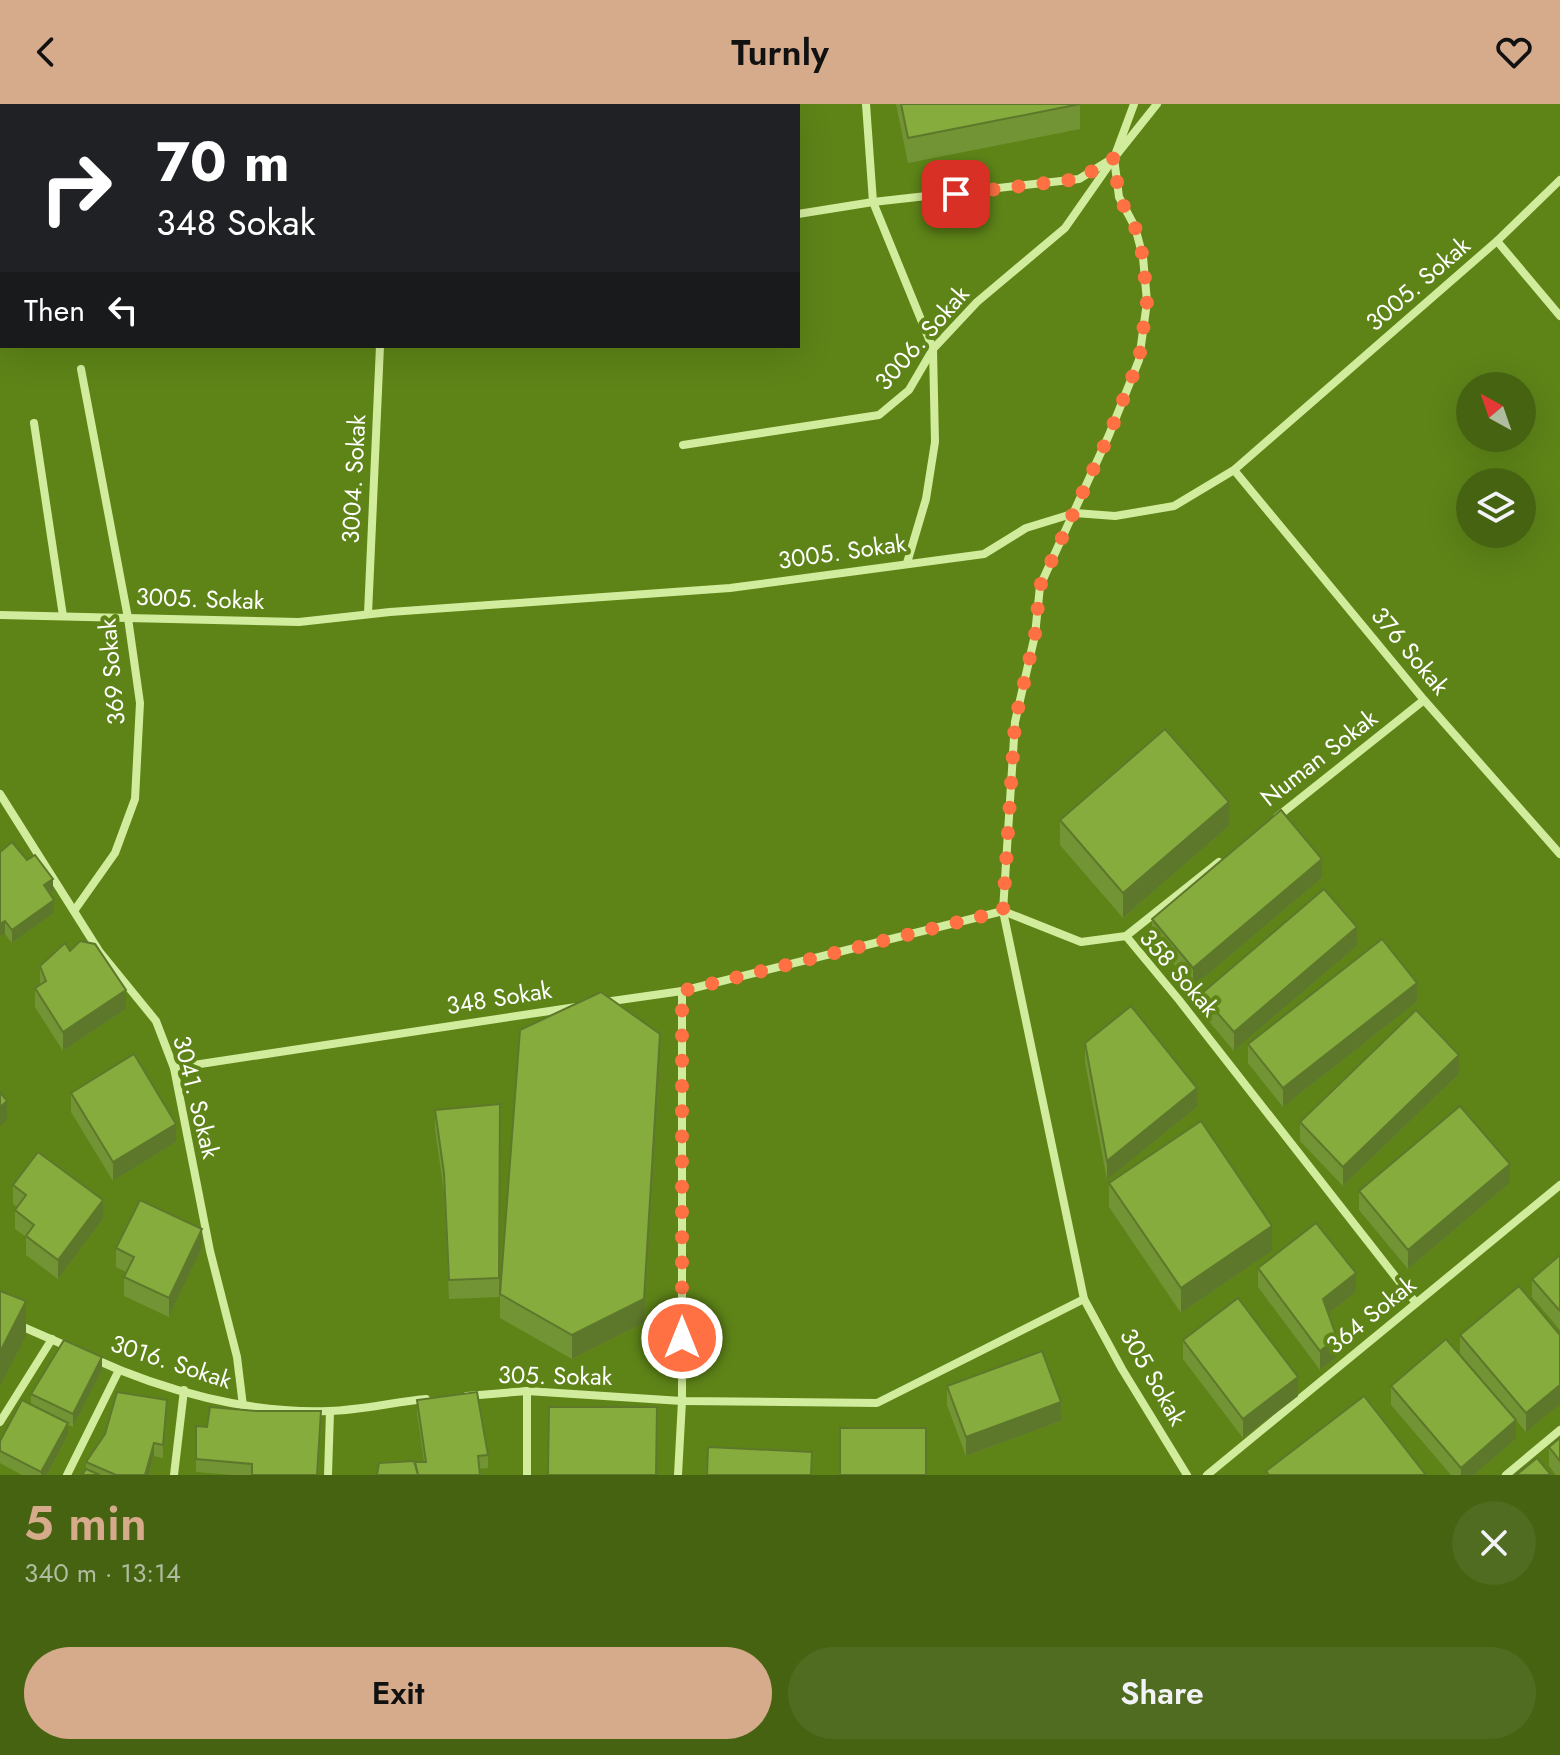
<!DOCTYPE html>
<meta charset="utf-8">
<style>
body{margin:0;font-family:Jost,sans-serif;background:#506c20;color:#f1f3f6;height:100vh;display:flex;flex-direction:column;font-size:30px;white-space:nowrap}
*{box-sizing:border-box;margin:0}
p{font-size:26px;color:#b0bc9f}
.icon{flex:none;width:44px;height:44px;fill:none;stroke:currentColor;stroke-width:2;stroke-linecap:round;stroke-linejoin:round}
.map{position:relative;height:1371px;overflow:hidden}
.panel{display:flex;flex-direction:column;background:#466312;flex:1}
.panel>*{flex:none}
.banner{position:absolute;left:0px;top:0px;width:800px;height:244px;box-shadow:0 8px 32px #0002;background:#202124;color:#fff;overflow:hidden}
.needle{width:52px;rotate:320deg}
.fabs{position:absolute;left:1456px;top:268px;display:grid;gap:16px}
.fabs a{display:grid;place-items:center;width:80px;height:80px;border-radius:50%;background:#466312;box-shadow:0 8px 32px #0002;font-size:40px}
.pin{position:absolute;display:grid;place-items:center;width:68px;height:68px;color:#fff;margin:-34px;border-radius:16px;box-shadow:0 4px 12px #0006}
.me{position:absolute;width:88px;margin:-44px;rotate:0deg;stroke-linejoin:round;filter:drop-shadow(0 0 6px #0008)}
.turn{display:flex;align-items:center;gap:28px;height:168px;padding:0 24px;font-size:36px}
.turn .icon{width:104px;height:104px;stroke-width:2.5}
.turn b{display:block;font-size:56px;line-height:68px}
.then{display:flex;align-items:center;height:76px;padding:0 24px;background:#0003;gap:16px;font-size:30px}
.round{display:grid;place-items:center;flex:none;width:84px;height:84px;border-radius:42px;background:#506c20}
.head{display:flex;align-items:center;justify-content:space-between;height:136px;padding:0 24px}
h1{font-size:48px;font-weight:600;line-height:60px;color:#d6ab8b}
.primary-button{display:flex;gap:16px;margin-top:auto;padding:16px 24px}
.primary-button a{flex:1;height:92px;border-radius:48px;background:#d6ab8b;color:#111;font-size:32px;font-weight:600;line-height:92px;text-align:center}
.primary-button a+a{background:#506c20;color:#f1f3f6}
header{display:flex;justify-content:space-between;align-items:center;height:104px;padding:0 24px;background:#d6ab8b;color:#111;font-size:36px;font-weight:600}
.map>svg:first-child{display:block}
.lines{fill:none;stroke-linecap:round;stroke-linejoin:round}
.minor{stroke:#d2ec9d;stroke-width:8}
.wall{fill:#739434}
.shaded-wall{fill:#5e782b}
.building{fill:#86ac3d;stroke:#5e782b;stroke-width:2}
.route{stroke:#ff7043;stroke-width:14;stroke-dasharray:0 25.2}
.labels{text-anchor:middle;stroke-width:8;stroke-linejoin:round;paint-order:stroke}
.street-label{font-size:24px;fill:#fff;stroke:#5e8418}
</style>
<header><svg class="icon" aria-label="back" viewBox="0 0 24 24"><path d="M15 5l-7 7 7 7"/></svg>Turnly<svg class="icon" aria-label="heart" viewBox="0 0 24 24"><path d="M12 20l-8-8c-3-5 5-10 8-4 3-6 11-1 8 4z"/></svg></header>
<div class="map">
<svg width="1560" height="1371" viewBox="0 0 1560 1371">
<rect width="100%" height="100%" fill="#5e8418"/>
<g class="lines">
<g class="minor">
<path d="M64 0V2"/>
<path d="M363 0V2"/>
<path d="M568 0 569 2"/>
<path d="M866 0 873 98 933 245 935 338 926 395 907 459"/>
<path d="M1134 0 1114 54 1119 93 1135 123 1143 153 1147 198 1139 256 1109 331 1040 482 1035 531 1015 618 1003 807 1081 838 1126 832 1179 896 1416 1199"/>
<path d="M111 2 117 0"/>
<path d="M0 56 2 55"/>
<path d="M798 110 873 98 1079 75 1110 56"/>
<path d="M1497 137 1560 212"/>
<path d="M34 319 63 512"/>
<path d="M683 341 879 311 909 286 933 245 977 198 1065 124 1114 54 1157 0"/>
<path d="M1234 366 1424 596 1560 750"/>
<path d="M368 510 380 242"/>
<path d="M0 511 299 518 390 508 730 484 984 450 1026 424 1075 409 1115 412 1174 402 1234 366 1497 137 1560 76"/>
<path d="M0 690 99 847 156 917 174 964 210 1147 237 1253 243 1302"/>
<path d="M1277 713 1424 596"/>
<path d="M74 807 115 749 135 695 140 599 128 514 81 265"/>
<path d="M1126 832 1219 758"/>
<path d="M605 898 682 887 1003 807 1084 1195 1122 1265 1187 1371"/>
<path d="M174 964 576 903"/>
<path d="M0 1213 69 1243"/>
<path d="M92 1254C164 1287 249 1310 329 1307 361 1306 394 1298 426 1295"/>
<path d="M467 1292 527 1287 682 1297 877 1299 1084 1195"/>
<path d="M0 1318 52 1235"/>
<path d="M67 1371 119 1266"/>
<path d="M174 1371 184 1286"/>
<path d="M328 1371 330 1307"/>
<path d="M527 1371V1287"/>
<path d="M678 1371 682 1297V887"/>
<path d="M1207 1371 1560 1081"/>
<path d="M1506 1371 1560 1326"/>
</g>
</g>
<g class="wall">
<path d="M896 0H1080V25L908 59Z"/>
<path d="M1060 716 1229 722 1123 814 1060 741Z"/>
<path d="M0 748 53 787 50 789 54 809 12 839 5 830 0 832Z"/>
<path d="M1322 774 1193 883 1152 834V815Z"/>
<path d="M1357 842 1234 947 1201 908V890Z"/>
<path d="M70 847 126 905 63 947 35 903V884L40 881V862Z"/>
<path d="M1417 898 1283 1003 1248 959V940Z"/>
<path d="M1085 939 1197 1003 1107 1076 1085 958Z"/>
<path d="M660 955 644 1219 572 1255 500 1214V1190Z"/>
<path d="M1459 970 1343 1082 1300 1037V1018Z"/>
<path d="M71 989 176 1038 113 1077 71 1008Z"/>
<path d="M500 1000 499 1193 449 1195 444 1088 435 1025V1006Z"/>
<path d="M1109 1079 1272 1147 1181 1209 1109 1103Z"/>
<path d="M1510 1079 1408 1165 1359 1106V1087Z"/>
<path d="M13 1081 103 1115 58 1175 26 1151V1133L15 1125V1106L17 1103 13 1100Z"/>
<path d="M116 1144H202L169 1213 124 1192V1173L126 1168 116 1163Z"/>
<path d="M1560 1151V1226L1532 1193V1175Z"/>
<path d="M1258 1164 1356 1188 1328 1210 1337 1253 1320 1266 1258 1183Z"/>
<path d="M1460 1231H1560L1526 1328 1460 1250Z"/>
<path d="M1183 1236 1298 1292 1243 1334 1183 1255Z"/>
<path d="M102 1266 73 1323 68 1321V1331L47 1371H22L0 1359V1337L31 1301V1290Z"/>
<path d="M947 1282 1061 1317 966 1352 947 1301Z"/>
<path d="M1391 1282 1516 1335 1474 1371H1451L1391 1301Z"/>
<path d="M417 1296 488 1351V1364L479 1365 424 1358 417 1309Z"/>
<path d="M167 1309 163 1354 154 1352 149 1371H82L86 1365V1358Z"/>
<path d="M321 1319 318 1371H233L196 1368V1322L207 1323Z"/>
<path d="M1560 1334V1371H1556L1549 1362V1343Z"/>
</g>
<g class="shaded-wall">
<path d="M1229 698V722L1123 814V789Z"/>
<path d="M1322 755V774L1193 883V864Z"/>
<path d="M53 775V787L44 793V781Z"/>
<path d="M54 796V809L12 839V826Z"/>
<path d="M5 817V830L0 832V820Z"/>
<path d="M1357 823V842L1234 947V928Z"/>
<path d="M1417 879V898L1283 1003V984Z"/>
<path d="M126 886V905L63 947V928Z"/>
<path d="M660 930V955L644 1219 572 1255V1231Z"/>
<path d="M1459 951V970L1343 1082V1063Z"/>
<path d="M1197 984V1003L1107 1076V1057Z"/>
<path d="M7 997V1016L0 1022V1003Z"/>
<path d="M176 1020V1038L113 1077V1058Z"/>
<path d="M1510 1060V1079L1408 1165V1146Z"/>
<path d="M103 1096V1115L58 1175V1156Z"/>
<path d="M1272 1122V1147L1181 1209V1184Z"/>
<path d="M202 1125V1144L169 1213V1194Z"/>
<path d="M1356 1169V1188L1323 1214V1195Z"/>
<path d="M26 1197V1232L0 1282V1248Z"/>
<path d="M1337 1234V1253L1320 1266V1247Z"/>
<path d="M102 1253V1266L73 1323V1310Z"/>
<path d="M1298 1273V1292L1243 1334V1315Z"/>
<path d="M1560 1281V1300L1526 1328V1309Z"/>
<path d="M167 1296V1309L163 1354V1341Z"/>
<path d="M1061 1298V1317L966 1352V1333Z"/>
<path d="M1516 1316V1335L1474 1371H1461V1364Z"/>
<path d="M68 1319V1331L47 1371H41V1368Z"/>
<path d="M154 1339V1352L149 1371H145Z"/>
</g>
<g class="building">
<path d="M901 0H1080L908 34Z"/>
<path d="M1165 625 1229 698 1123 789 1060 716Z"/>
<path d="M1281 706 1322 755 1193 864 1152 815Z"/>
<path d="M12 738 27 756 35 751 53 775 44 781 54 796 12 826 5 817 0 820V748Z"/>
<path d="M1324 785 1357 823 1234 928 1201 890Z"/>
<path d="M1382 835 1417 879 1283 984 1248 940Z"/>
<path d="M80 837 95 840 126 886 63 928 35 884 46 877 40 862 65 839 70 847Z"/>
<path d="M601 888 660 930 644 1195 572 1231 500 1190 520 926Z"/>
<path d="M1131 902 1197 984 1107 1057 1085 939Z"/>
<path d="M1416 906 1459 951 1343 1063 1300 1018Z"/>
<path d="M134 950 176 1020 113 1058 71 989Z"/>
<path d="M0 988 7 997 0 1003Z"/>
<path d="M500 1000 499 1174 449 1176 444 1069 435 1006Z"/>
<path d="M1460 1002 1510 1060 1408 1146 1359 1087Z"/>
<path d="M1201 1017 1272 1122 1181 1184 1109 1079Z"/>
<path d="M38 1048 103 1096 58 1156 26 1132 34 1121 15 1106 26 1091 13 1081Z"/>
<path d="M140 1096 202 1125 169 1194 124 1173 134 1153 116 1144Z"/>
<path d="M1316 1119 1356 1169 1323 1195 1337 1234 1320 1247 1258 1164Z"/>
<path d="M1560 1151V1207L1532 1175Z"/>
<path d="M1519 1182 1560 1231V1281L1526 1309 1460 1231Z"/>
<path d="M0 1187 26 1197 0 1248Z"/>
<path d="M1238 1194 1298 1273 1243 1315 1183 1236Z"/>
<path d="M1446 1235 1516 1316 1461 1364 1391 1282Z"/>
<path d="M64 1236 102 1253 73 1310 31 1290Z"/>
<path d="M1042 1247 1061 1298 966 1333 947 1282Z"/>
<path d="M117 1288 167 1296 163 1341 154 1339 145 1371H116L86 1358 105 1330Z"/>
<path d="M477 1288 488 1351 478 1352 480 1371H418L415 1358H426L417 1296Z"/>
<path d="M1364 1292 1426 1371H1269L1266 1367Z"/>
<path d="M22 1296 68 1319 41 1368 0 1347V1337Z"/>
<path d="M210 1303 257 1307H321L317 1371H252V1360L196 1355V1322L207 1323Z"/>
<path d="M549 1303H657L656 1371H548Z"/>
<rect x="840" y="1324" width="86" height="47"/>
<path d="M1560 1334V1357L1549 1343Z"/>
<path d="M708 1343 812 1348 811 1371H707Z"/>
<path d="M1537 1354 1551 1371H1516Z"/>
<path d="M414 1357 418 1371H377L379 1359Z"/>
<path d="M86 1365 100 1371H82Z"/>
</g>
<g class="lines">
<path class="route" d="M682 1234V887L1003 807 1015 618 1035 531 1040 482 1109 331 1139 256 1147 198 1143 153 1135 123 1119 93 1114 54 1079 75 956 90"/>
</g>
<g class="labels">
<g class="street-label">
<text transform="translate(1418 180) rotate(-41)" y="8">3005. Sokak</text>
<text transform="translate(922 234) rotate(-49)" y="8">3006. Sokak</text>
<text transform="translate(354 375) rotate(-87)" y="8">3004. Sokak</text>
<text transform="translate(842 448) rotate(-8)" y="8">3005. Sokak</text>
<text transform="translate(200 495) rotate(2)" y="8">3005. Sokak</text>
<text transform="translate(1410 547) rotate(50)" y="8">376 Sokak</text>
<text transform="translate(112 568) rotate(-95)" y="8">369 Sokak</text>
<text transform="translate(1319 654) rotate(-38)" y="8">Numan Sokak</text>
<text transform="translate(1179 869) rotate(49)" y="8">358 Sokak</text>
<text transform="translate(499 894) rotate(-9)" y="8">348 Sokak</text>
<text transform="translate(196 993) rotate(76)" y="8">3041. Sokak</text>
<text transform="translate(1371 1211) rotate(-39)" y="8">364 Sokak</text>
<text transform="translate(171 1258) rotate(18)" y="8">3016. Sokak</text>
<text transform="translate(555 1272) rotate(1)" y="8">305. Sokak</text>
<text transform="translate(1153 1273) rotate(60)" y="8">305 Sokak</text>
</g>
</g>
</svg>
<div class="fabs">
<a><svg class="needle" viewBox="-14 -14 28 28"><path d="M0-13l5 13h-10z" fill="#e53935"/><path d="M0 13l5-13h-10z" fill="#b0bc9f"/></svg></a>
<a><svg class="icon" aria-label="layers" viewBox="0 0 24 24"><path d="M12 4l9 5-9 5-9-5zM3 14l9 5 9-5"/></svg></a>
</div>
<div class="pin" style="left:956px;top:90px;background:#d93025"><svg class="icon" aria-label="arrive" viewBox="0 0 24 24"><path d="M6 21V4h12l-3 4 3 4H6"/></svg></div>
<svg class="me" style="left:682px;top:1234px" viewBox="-20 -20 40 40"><circle r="17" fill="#ff7043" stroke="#fff" stroke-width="3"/><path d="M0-11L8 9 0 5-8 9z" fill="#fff"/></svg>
<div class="banner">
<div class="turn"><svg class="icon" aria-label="right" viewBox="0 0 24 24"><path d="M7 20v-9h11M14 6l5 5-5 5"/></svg><div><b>70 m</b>348 Sokak</div></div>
<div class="then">Then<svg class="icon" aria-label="left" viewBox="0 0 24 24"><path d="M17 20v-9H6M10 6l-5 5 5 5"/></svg></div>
</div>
</div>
<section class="panel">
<div class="head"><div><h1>5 min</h1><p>340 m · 13:14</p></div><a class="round"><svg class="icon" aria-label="close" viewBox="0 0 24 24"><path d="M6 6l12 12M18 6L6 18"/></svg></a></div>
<div class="primary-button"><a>Exit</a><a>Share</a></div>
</section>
